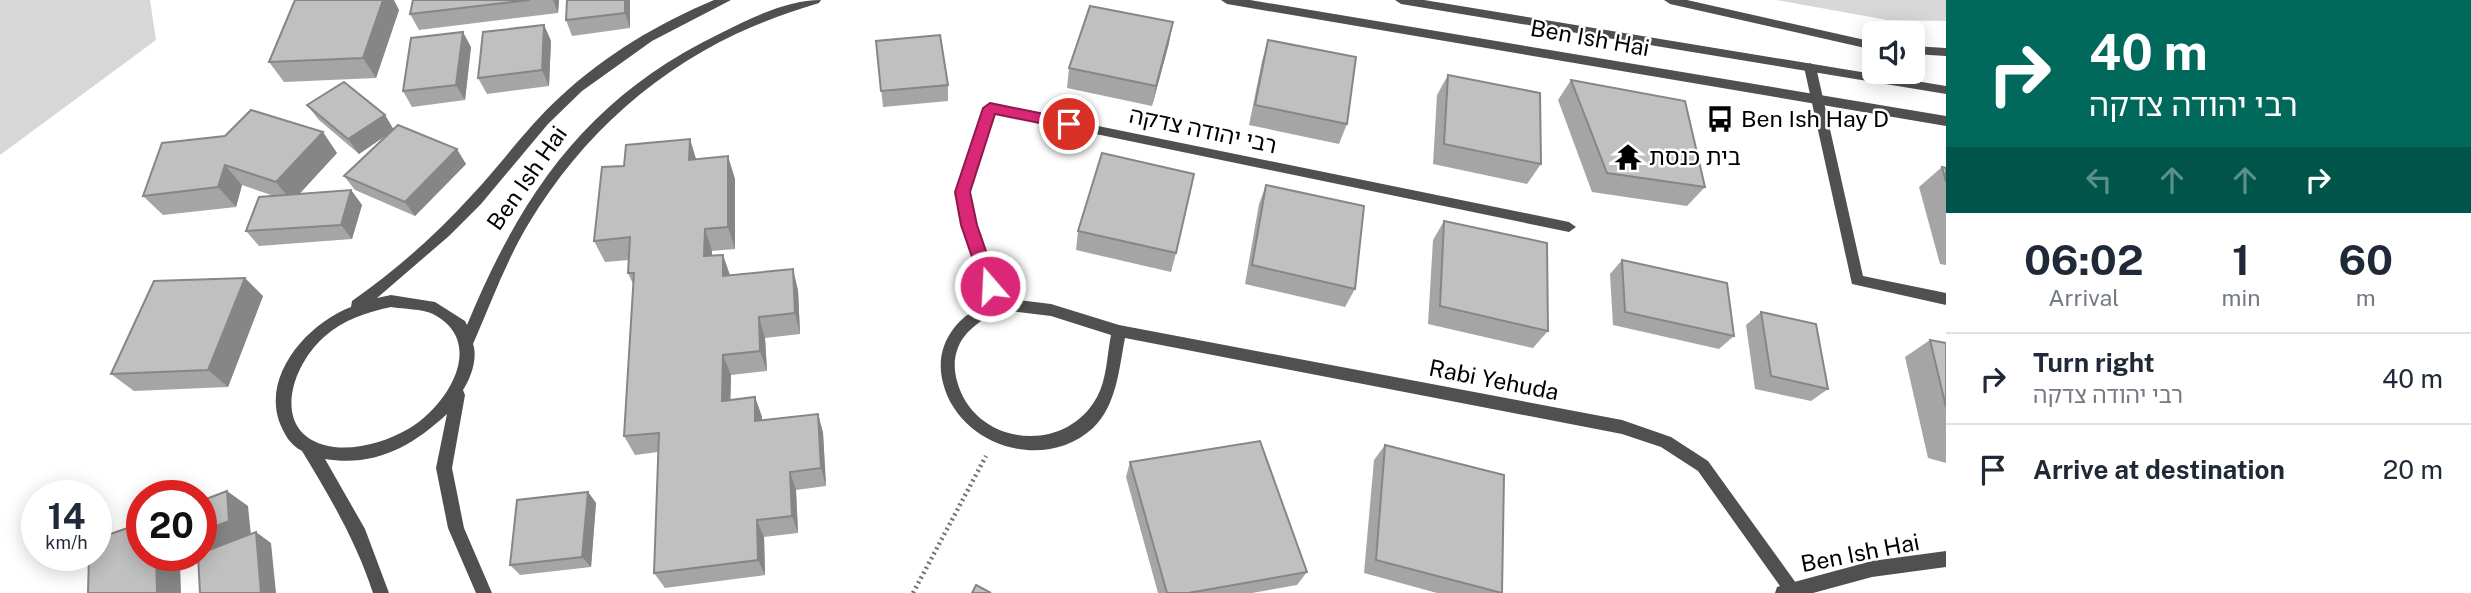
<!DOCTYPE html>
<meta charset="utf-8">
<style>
body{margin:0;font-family:"Public Sans","Noto Sans Hebrew",sans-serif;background:#f2f2f3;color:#1f2937;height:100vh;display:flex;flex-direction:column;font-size:26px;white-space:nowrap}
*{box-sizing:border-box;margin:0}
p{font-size:23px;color:#747a83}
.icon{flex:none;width:38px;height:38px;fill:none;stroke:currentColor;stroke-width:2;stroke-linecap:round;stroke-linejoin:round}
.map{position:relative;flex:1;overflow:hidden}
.side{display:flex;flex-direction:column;background:#fff;width:525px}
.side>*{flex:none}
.hud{background:#00695c;color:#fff;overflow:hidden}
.fabs{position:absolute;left:1862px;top:21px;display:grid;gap:14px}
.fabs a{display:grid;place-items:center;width:63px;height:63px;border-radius:10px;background:#fff;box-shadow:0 4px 18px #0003;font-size:35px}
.speed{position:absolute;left:21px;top:480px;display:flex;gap:14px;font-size:35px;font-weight:700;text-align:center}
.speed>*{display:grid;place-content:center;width:91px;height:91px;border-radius:50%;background:#fff;box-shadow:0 4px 18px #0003;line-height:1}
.speed small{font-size:18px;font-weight:400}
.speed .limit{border:10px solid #d22;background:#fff;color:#111}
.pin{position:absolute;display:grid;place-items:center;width:60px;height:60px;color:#fff;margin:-30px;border:4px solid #fff;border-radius:50%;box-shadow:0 2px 7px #0007}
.me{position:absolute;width:77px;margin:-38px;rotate:341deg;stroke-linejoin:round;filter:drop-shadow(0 0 5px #0008)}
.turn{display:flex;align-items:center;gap:24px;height:147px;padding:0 28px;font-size:32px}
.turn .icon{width:91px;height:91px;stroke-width:2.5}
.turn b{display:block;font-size:49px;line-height:60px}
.lanes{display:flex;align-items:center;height:66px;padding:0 28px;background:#0003;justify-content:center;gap:35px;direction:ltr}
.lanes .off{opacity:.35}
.eta{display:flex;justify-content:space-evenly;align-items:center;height:119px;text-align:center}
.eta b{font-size:42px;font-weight:700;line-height:49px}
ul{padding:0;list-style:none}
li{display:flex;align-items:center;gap:21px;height:91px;padding:0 28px;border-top:2px solid #e0e1e3}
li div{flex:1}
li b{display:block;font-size:26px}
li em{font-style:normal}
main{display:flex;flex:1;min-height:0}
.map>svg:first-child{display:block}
.green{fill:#d7d7d7}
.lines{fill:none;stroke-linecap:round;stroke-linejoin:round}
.path{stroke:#727272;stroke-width:4.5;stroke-dasharray:2 3.5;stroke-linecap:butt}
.service{fill:#505050;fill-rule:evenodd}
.minor{fill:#505050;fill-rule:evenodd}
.tertiary{fill:#505050;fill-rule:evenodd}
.wall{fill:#a5a5a5}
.shaded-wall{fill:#868686}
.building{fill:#c0c0c0;stroke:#868686;stroke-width:2}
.route{fill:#db2777;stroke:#8e194d;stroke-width:2}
.labels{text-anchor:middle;stroke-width:5;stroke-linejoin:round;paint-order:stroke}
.street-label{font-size:23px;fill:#000;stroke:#fff}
.poi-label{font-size:23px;fill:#000;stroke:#fff;text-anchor:start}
</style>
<main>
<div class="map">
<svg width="1946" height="593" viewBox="0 0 1946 593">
<rect width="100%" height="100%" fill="#fff"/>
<g class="green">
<path d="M0 0H150L156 40 0 155Z"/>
<path d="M1776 0H1946V21L1887 20Z"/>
</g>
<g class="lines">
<path class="path" d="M913 593 986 456"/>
<g class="service">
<path d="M1664 0H1687L1874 42V50L1670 4Z"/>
<path d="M1913 46 1946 48V56L1913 54Z"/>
<path d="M1810 63 1816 67 1863 276 1946 293V305L1852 284 1804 67Z"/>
<path d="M990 104 1569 222 1576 227 1569 232 994 113 970 192 976 225 1004 306 1002 310H992L990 306 962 225 956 192 984 108Z"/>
</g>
<path class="minor" d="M1010 299 1051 304 1119 325 1622 420 1671 437 1708 461 1801 590 1800 593H1785L1698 471 1661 447 1622 434 1125 338C1119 368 1117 405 1093 428 1044 473 959 446 943 383 938 363 941 345 954 328 967 311 989 301 1010 299ZM1010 311 1051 316 1111 335C1107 354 1107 379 1097 397 1065 456 974 446 957 381 952 363 955 346 968 332 980 320 994 312 1010 311Z"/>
<g class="tertiary">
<path d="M714 0H731L652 41 582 91 548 124 481 204 449 236 377 298 391 295 435 302 465 321 467 325C522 192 588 97 721 33 751 18 787 0 821 0L819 3C797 10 775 17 754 26 659 66 582 135 529 223 506 261 491 303 473 344 478 358 471 378 463 390L465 395 452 468 464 528 492 593H476L448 528 436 468 447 414C411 447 375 467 325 459L365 529 389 593H373C356 541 330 497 302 451 290 445 284 434 279 421 263 373 309 323 351 307L352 301C396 270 436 235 472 195 502 163 528 126 561 96 605 55 659 23 714 0ZM391 307C404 309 422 309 433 314 487 342 448 405 410 428 388 441 359 450 334 447 270 438 288 369 324 337 343 320 367 312 391 307Z"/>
<path d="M1221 0H1250L1946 116V126L1227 4Z"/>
<path d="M1395 0H1424L1946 86V94L1401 4Z"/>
<path d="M1946 551V567L1872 577 1813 593H1775L1777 587 1783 585 1872 561Z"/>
</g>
</g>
<g class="wall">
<path d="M413 0H559L558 13 419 30 410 14Z"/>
<path d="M630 0V28L572 36 566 20Z"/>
<path d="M399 10 376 78 284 82 269 62Z"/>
<path d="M544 25 551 41 549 86 487 94 478 78Z"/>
<path d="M1268 40 1347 124 1339 144 1249 125 1262 61Z"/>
<path d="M876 41 948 85V101L883 107Z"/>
<path d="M1169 43 1152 106 1067 88 1069 68Z"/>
<path d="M471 47 465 100 412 107 403 91Z"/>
<path d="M1448 75 1541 164 1527 184 1433 164 1437 95Z"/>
<path d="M1571 80 1705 187 1687 206 1592 192 1558 100Z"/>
<path d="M307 105 385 115 393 129 466 164 415 216 355 190 344 176 385 136 359 154 319 120Z"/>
<path d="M162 143 337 153 299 194 351 190 362 205 352 239 259 246 246 231 274 196 242 185 236 207 163 215 143 196Z"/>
<path d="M696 159 735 179V249L712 251V256L723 255 730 275 798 290 800 334 765 338 767 371 731 375 730 400 755 397 762 417V421L818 414 823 433 826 486 796 490 798 533 764 537 765 575 665 588 654 573 658 452 635 455 624 436 633 284 628 273 629 260 605 262 594 241Z"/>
<path d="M1942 167 1946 168V265L1940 264 1919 187Z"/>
<path d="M1266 185 1355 289 1345 307 1245 284 1259 204Z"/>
<path d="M1444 221 1548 331 1533 348 1428 324 1433 240Z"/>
<path d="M1078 231 1176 253 1171 272 1076 250Z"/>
<path d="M1622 260 1734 336 1719 349 1613 325 1610 274Z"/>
<path d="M263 296 228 387 134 391 111 374Z"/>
<path d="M1761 312 1828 389 1811 401 1755 389 1746 325Z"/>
<path d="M1930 340 1946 343V463L1928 458 1905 357Z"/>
<path d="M1385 445 1502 593H1437L1364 573 1374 460Z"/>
<path d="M1130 462 1307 572 1297 585 1252 593H1158L1126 477Z"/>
<path d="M588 492 596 503 591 567 520 575 510 565Z"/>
</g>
<g class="shaded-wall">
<path d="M383 0H394L399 10 376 78 363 58Z"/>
<path d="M553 0H559L558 13Z"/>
<path d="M625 0H630V28L625 13Z"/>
<path d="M1173 22 1169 43 1152 106 1156 86Z"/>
<path d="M544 25 551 41 549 86 542 70Z"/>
<path d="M463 32 471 47 465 100 456 85Z"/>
<path d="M385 115 394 130 359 154 348 139Z"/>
<path d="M323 132 337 153 292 202 276 182Z"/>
<path d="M690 139 697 162 689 160Z"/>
<path d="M457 149 466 164 415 216 405 202Z"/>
<path d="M728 156 735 179V249L728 227Z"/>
<path d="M225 165 242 185 236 207 218 187Z"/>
<path d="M351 190 362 205 352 239 341 225Z"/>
<path d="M705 229 712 251V278L704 256Z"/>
<path d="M723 255 730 276H723Z"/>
<path d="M793 269 798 290 800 334 795 313Z"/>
<path d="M245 278 263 296 228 387 208 370Z"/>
<path d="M759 317 765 338 767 371 760 351Z"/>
<path d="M723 355 731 375 730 420 722 401Z"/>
<path d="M755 397 762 417V440L755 421Z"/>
<path d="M818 414 823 433 826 486 821 468Z"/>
<path d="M790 472 796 490 798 533 792 516Z"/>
<path d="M227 491 248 506 251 535 201 554V532Z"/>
<path d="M588 492 596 503 591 567 582 557Z"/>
<path d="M757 520 764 537 765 575 758 560Z"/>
<path d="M256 532 271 543 276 593H261Z"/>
<path d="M156 555H199L180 562 181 593H157Z"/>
</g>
<g class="building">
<path d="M295 0H383L363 58 269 62Z"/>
<path d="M413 0H530L410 14Z"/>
<path d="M567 0H625V13L566 20Z"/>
<path d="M1090 6 1173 22 1156 86 1069 68Z"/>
<path d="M544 25 542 70 478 78 483 32Z"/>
<path d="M463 32 456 85 403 91 411 38Z"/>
<path d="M940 35 948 85 881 91 876 41Z"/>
<path d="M1268 40 1356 57 1347 124 1255 105Z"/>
<path d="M1448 75 1540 93 1541 164 1444 144Z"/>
<path d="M1571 80 1685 101 1705 187 1607 173Z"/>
<path d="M344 82 385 115 348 139 307 105Z"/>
<path d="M251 110 323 132 276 182 225 165 218 187 143 196 162 143 225 136Z"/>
<path d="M398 125 457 149 405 202 344 176Z"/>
<path d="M690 139 689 160 728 156V227L705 229 704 256 723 255V276L793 269 795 313 759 317 760 351 723 355 722 401 755 397V421L818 414 821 468 790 472 792 516 757 520 758 560 654 573 659 433 624 436 634 273H628L630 237 594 241 602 167 624 166 626 145Z"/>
<path d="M1102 153 1194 174 1176 253 1078 231Z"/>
<path d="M1942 167 1946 168V182Z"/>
<path d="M1266 185 1364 206 1355 289 1252 265Z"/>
<path d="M351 190 341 225 246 231 259 197Z"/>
<path d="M1444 221 1547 243 1548 331 1440 306Z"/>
<path d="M1622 260 1727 283 1734 336 1625 312Z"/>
<path d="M245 278 208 370 111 374 154 281Z"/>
<path d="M1761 312 1816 324 1828 389 1771 376Z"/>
<path d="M1930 340 1946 343V407Z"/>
<path d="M1260 441 1307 572 1188 593H1167L1130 462Z"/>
<path d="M1385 445 1504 475 1502 593 1376 560Z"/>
<path d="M227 491 229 521 201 532V501Z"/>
<path d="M588 492 582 557 510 565 517 500Z"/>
<path d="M142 523V555H156L157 593H88L89 555H96V539Z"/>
<path d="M256 532 261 593H200L198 555H201V553Z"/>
<path d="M976 585 991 593H972Z"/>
</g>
<path class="route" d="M990 103 1069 119 1076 124 1069 129 995 114 970 192 977 225 998 286 990 292 982 286 961 225 955 192 983 108Z"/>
<defs>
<symbol id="bus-bare" viewBox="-9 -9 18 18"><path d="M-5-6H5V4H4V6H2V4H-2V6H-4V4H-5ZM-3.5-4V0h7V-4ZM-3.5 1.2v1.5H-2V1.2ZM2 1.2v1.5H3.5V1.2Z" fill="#000" stroke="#fff" stroke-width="2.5" paint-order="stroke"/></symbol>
<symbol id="temple-bare" viewBox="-9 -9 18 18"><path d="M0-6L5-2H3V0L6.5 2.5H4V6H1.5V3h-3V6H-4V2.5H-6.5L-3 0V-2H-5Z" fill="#000" stroke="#fff" stroke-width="2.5" paint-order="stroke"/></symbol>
</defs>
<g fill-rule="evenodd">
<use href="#bus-bare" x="1701" y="100" width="38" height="38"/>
<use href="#temple-bare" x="1609" y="138" width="38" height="38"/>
</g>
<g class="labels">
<g class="street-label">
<text transform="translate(1590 38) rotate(10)" y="8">Ben Ish Hai</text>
<text transform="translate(1203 130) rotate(12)" y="8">רבי יהודה צדקה</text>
<text transform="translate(527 178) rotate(-55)" y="8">Ben Ish Hai</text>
<text transform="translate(1494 380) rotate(11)" y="8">Rabi Yehuda</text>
<text transform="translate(1860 553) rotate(-11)" y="8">Ben Ish Hai</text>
</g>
<g class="poi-label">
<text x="1741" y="127">Ben Ish Hay D</text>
<text x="1649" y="165">בית כנסת</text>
</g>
</g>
</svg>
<div class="fabs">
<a><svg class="icon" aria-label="sound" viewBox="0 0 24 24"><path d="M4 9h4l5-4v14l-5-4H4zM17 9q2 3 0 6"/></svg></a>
</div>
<div class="speed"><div>14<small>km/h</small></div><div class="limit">20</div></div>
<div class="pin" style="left:1069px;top:124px;background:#d93025"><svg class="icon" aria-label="arrive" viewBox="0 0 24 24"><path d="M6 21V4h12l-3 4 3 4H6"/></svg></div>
<svg class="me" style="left:990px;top:286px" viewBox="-20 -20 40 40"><circle r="17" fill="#db2777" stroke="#fff" stroke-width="3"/><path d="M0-11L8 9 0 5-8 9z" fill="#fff"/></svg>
</div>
<section class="side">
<div class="hud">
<div class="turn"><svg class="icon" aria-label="right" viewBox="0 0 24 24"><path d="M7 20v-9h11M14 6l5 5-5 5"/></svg><div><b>40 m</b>רבי יהודה צדקה</div></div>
<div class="lanes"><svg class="icon off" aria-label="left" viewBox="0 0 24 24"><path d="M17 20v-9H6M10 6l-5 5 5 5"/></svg><svg class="icon off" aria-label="ahead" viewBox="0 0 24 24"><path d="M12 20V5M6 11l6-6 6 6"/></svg><svg class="icon off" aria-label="ahead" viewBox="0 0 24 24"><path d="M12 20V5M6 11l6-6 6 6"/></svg><svg class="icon" aria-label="right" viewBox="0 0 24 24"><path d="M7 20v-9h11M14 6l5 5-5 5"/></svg></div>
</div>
<div class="eta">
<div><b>06:02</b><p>Arrival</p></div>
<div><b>1</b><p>min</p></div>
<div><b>60</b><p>m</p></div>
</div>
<ul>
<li><svg class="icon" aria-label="right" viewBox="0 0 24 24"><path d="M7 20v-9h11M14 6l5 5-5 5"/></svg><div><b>Turn right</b><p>רבי יהודה צדקה</p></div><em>40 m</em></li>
<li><svg class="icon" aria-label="arrive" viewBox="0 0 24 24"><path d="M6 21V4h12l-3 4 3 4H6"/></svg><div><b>Arrive at destination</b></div><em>20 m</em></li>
</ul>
</section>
</main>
